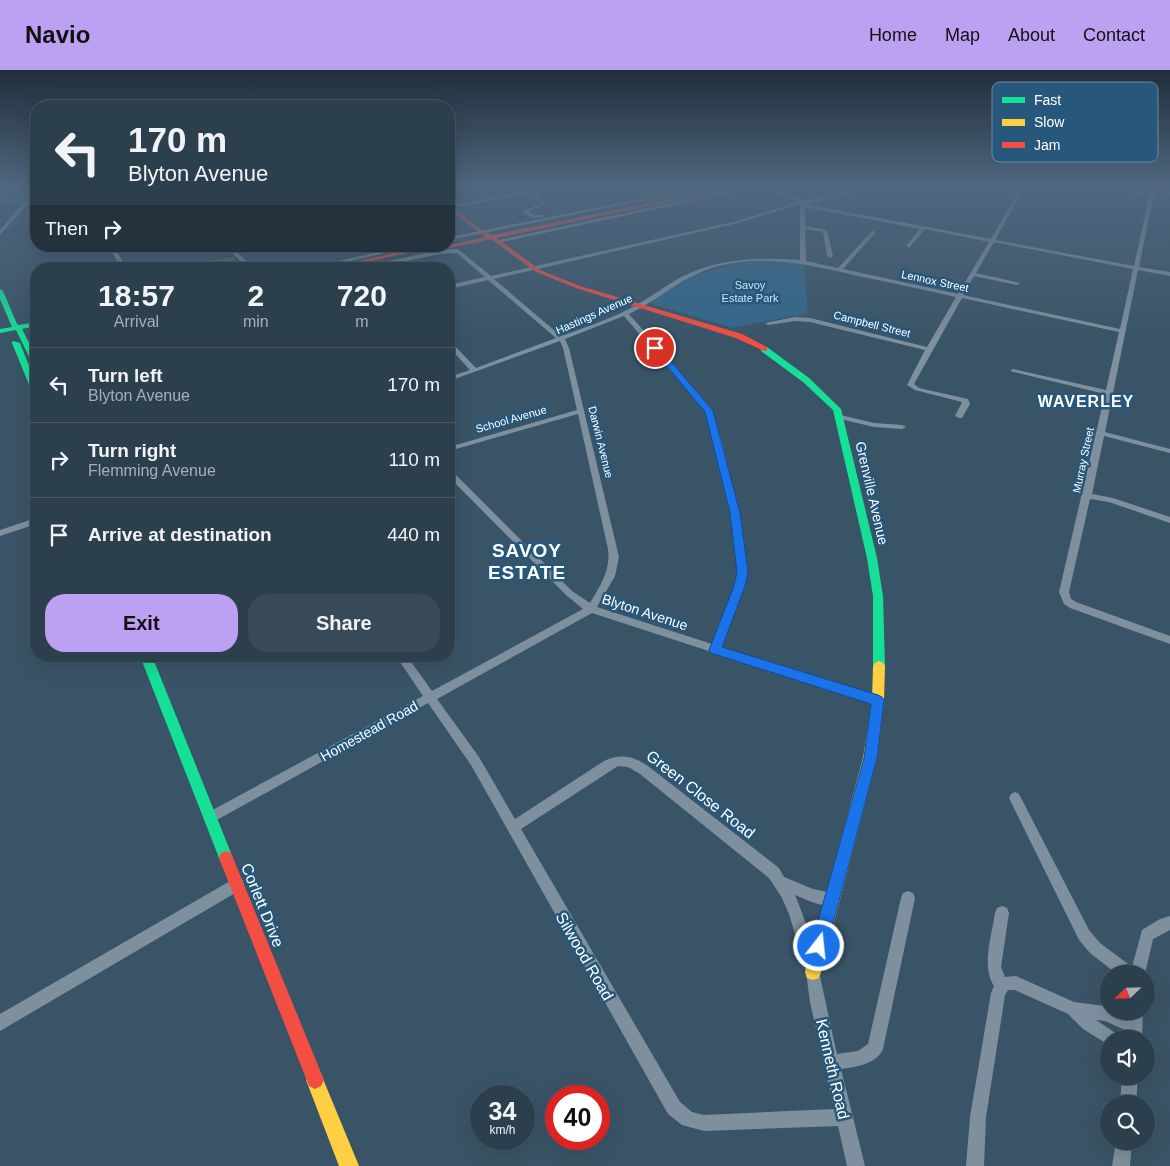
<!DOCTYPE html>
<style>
body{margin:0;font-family:Arial,sans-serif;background:#384a57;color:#f1f3f6;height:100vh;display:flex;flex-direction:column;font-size:19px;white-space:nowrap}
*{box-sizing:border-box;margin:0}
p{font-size:16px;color:#a6afb6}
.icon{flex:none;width:28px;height:28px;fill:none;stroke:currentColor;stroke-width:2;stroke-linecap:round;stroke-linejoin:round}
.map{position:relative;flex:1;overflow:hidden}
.drawer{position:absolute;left:30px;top:192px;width:425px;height:400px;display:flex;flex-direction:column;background:#2c3f4d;border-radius:20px;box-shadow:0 5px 20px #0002,0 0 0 1px #485865}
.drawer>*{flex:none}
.banner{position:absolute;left:30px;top:30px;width:425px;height:152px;border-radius:20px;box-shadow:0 5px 20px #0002,0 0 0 1px #485865;background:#2c3f4d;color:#f1f3f6;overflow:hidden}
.needle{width:32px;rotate:247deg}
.buttons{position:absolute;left:1100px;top:895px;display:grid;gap:10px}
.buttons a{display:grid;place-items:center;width:55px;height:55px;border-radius:50%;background:#2c3f4d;box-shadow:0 5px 20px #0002,0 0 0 1px #485865;font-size:25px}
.speed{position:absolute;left:470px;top:1015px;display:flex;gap:10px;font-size:25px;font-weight:700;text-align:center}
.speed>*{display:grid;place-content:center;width:65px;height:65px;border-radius:50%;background:#2c3f4d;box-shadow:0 5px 20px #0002,0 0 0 1px #485865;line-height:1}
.speed small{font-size:12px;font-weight:400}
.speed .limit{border:8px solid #d22;background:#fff;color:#111}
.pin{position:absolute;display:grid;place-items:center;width:42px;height:42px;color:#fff;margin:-21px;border:2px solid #fff;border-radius:50%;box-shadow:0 1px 5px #0007}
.me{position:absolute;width:55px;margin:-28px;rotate:16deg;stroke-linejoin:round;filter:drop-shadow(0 0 4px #0008)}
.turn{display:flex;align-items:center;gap:18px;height:105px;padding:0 15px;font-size:22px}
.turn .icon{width:65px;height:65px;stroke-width:2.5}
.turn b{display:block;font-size:35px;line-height:42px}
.then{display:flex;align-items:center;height:48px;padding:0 15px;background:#0003;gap:10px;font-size:19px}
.eta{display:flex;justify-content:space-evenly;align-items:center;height:85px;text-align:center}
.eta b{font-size:30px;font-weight:700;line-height:35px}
.cta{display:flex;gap:10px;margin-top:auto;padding:10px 15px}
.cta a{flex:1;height:58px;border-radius:20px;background:#bca0f2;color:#111;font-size:20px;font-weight:700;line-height:58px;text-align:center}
.cta a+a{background:#384a57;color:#f1f3f6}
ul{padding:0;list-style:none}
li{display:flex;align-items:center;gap:15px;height:75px;padding:0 15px;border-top:1px solid #485865}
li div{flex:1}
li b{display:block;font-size:19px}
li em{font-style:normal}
header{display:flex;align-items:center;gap:30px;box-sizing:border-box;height:70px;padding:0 25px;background:#bca0f2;color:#111}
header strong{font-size:24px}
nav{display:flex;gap:28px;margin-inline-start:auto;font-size:18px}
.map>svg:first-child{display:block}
.green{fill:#32678b}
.building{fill:#526877;stroke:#394953}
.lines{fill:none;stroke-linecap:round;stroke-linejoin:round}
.street{fill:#7e909e;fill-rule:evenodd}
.fast{fill:#16e098;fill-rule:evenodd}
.slow{fill:#ffcf43;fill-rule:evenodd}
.jam{fill:#f24e42;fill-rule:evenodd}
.route{fill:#1a73e8;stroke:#114b97}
.labels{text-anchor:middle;stroke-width:5;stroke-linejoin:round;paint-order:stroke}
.far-street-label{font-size:11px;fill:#fff;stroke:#27577a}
.far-park-label{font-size:11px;fill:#cce3f3;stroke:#27577a}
.street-label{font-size:14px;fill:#fff;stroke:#27577a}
.far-district-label{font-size:16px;font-weight:bold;letter-spacing:1px;fill:#fff;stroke:#27577a}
.near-street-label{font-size:16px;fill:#fff;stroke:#27577a}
.district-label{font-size:19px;font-weight:bold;letter-spacing:1px;fill:#fff;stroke:#27577a}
.key{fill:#27577a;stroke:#6889a2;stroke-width:1}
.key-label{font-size:14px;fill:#fff}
</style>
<header>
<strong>Navio</strong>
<nav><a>Home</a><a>Map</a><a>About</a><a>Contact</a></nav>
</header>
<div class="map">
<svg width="1170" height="1096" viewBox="0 0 1170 1096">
<rect width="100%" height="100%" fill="#3a5467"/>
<g class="green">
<path d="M0 116H36V122L27 133 0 135Z"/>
<path d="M748 189 804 192 808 243 733 258 648 233 695 205Z"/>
</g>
<path class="building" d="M234 186 241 199H174L196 193Z"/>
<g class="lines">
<g class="street">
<path d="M553 116H563L533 123 546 134 528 141 535 145H545L543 147 532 148 522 141 541 134 528 124 449 138V136Z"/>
<path d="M707 116H717L449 170V167Z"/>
<path d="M751 116H765L804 131 872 116H881L805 134 991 169 1022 116H1026L995 170 1134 196 1149 126 1094 116H1105L1149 123 1150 121 1164 116H1170L1154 123 1139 197 1170 202V206L1138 200 1105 362 1170 379V383L1104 366 1092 424 1113 428 1170 447V453L1109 432 1090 429 1069 522 1071 529 1076 532 1170 566V574L1070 538 1064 534 1059 522 1105 324 1010 301 1013 299 1106 320 1119 262 962 228 914 314 919 318 968 329 970 334 962 348H959L955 346 962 332 915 320 907 315 925 280 810 252 795 251 768 255 765 253 795 247 810 248 927 277 956 227C925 220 894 213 863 207 814 196 762 182 712 198 681 208 658 230 629 244L712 339 723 376 742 459 747 502 745 516 721 577 882 628 884 631 882 634 878 636 592 543 437 629 479 687 515 749 604 691C621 683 633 686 648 696L779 798 784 807 813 819 838 824 840 829 838 834C824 839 807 830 795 825 817 876 824 930 837 984L858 981 868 974 901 828 903 823 908 821 913 823 915 828 883 979C877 994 855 997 841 999L865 1096H847L838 1056 704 1061 682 1055 668 1044 471 695 428 633 215 751 211 753 207 751 205 747 207 743 423 626 396 586H407L432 621 583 539 566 525 449 407V401H452L572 521 590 533C600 516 611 500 608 479L578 344 449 381V377L577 340 563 278 560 271 449 311V307L470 300 449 277V271L451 272 476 298 556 268 488 210 449 219V215L485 207 457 183 440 184 367 199 356 198 440 180 458 179 491 206 737 151 798 132 759 117 497 173 494 171ZM800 134V190C759 187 719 188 681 207 663 217 647 230 629 239 607 250 584 258 561 266L494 209 738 153ZM805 137 920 159 906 176 909 178 925 159 989 172 958 224 843 199 875 163 873 160 838 198 806 191 805 159 823 162 827 186 830 188 833 186 827 160 805 156ZM994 172 1133 199 1120 259 963 225 974 206 1017 215 1020 213 976 203ZM624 246 705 341 715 376 734 459 737 502 735 516 712 574 597 537 615 506 619 487 569 278 565 269ZM618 696 628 697 640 704 769 808 782 828 789 844 806 902 810 932 834 1039 704 1045 692 1042 680 1032 521 759Z"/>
<path d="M34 121H36V125L0 165V160Z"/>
<path d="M108 176H113L128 199H122Z"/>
<path d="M226 176H231L254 199H248Z"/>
<path d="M406 176H417L314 199H302Z"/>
<path d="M836 344 874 353 902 355 906 357 902 359 874 357 836 348Z"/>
<path d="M36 448V454L0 466V460Z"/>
<path d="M1015 722 1019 724 1089 860 1100 873 1132 897 1142 860 1160 849 1170 846V860L1153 869 1145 904H1117L1090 883 1079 870 1009 728 1011 724Z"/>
<path d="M237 807 242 809 244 814 242 819 0 961V944Z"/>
<path d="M1002 836 1007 838 1009 843 1001 897 1005 907 1016 906 1074 932 1105 936 1109 938V941H1116L1127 946V941H1143L1142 969H1126L1127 961 1105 951 1096 950 1117 964 1120 969H1109V975L1083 959 1068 944 1015 920H1008L1005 925 986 1047 984 1096H966L970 1047 991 923 994 916C981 896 992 865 995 843L997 838Z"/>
<path d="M1122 1006H1138L1136 1034H1120Z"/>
<path d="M1116 1071H1132L1130 1096H1112Z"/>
</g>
<g class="fast">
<path d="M0 219 3 221 17 254 19 255 36 252V256L22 259 36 286V295L32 293 16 260 0 263V259L12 257 0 229Z"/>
<path d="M13 271 20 273 36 313V324L32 322 12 273Z"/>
<path d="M761 277H767L809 308 841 339 877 488 883 526 885 596 883 599H875L873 596V526L867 488 833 340 803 312 761 281Z"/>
<path d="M140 586H152L233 788 231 793 226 795 221 793Z"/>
</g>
<g class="slow">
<path d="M879 591 883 593 885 596 884 631 877 688 821 902 819 908 813 910 807 908 805 902 863 688 872 631 873 596 875 593Z"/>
<path d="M315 1001 321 1004 359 1096H339L306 1010 309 1004Z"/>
</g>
<g class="jam">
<path d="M733 116H743L497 168 540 200 580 216 742 264 767 277V281H764L736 268 576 218 536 202 491 169 449 178 446 176 486 167 449 139V135L484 162 492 165Z"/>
<path d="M1141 116H1150L1170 121V125Z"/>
<path d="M425 176H438L336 199H323Z"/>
<path d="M226 781 231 783 324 1010 321 1016 315 1019 309 1016 219 788 221 783Z"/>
</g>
</g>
<linearGradient id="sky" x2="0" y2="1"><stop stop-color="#202e39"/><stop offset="0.43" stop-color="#4f677f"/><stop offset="1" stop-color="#4f677f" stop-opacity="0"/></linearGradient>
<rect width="1170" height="270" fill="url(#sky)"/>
<path class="route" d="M653 276H658L713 341 740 443 748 502 745 516 722 577 878 625 882 627 884 630 877 688 827 876 825 882 819 885 813 882 811 876 864 688 871 634 711 583 709 580 734 516 737 502 730 443 705 342 653 279Z"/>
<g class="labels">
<g class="far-street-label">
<text transform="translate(935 211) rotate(12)" y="4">Lennox Street</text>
<text transform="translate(594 244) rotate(-24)" y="4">Hastings Avenue</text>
<text transform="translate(872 254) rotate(14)" y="4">Campbell Street</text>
<text transform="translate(511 349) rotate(-16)" y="4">School Avenue</text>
<text transform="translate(601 372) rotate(76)" y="4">Darwin Avenue</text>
<text transform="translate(1083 390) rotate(-78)" y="4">Murray Street</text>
</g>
<g class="far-park-label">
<text x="750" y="219">Savoy<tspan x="750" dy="13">Estate Park</tspan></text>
</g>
<g class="street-label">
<text transform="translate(872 423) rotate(77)" y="5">Grenville Avenue</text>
<text transform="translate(645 542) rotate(18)" y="5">Blyton Avenue</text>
<text transform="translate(369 661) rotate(-29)" y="5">Homestead Road</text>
</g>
<g class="far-district-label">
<text x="1086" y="337">WAVERLEY</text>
</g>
<g class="near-street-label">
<text transform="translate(701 724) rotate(38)" y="6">Green Close Road</text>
<text transform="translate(263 835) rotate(68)" y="6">Corlett Drive</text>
<text transform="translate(585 886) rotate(60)" y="6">Silwood Road</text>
<text transform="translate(833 999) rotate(77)" y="6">Kenneth Road</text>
</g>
<g class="district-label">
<text x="527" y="487">SAVOY<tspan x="527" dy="22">ESTATE</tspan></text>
</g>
</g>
<rect x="992" y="12" width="166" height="80" rx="8" class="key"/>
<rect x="1002" y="27" width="23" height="6" fill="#16e098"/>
<rect x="1002" y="49" width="23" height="7" fill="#ffcf43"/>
<rect x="1002" y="72" width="23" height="6" fill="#f24e42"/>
<g class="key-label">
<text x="1034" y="35">Fast</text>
<text x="1034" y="57">Slow</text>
<text x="1034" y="80">Jam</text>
</g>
</svg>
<div class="buttons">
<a><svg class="needle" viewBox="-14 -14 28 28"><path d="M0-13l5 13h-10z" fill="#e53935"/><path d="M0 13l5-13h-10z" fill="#a6afb6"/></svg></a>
<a><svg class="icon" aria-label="sound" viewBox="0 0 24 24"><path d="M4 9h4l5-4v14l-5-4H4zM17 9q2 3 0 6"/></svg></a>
<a><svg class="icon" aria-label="search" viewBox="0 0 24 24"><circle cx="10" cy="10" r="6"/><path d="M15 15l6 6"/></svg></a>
</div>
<div class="speed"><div>34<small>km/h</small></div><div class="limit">40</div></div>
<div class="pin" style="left:655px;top:278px;background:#d93025"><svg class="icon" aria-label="arrive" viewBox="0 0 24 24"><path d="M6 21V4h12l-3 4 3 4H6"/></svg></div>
<svg class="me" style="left:819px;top:876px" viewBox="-20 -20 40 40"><circle r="17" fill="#1a73e8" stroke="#fff" stroke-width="3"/><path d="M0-11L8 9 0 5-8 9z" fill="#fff"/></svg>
<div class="banner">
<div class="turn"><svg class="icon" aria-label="left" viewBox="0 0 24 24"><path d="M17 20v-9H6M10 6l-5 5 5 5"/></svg><div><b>170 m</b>Blyton Avenue</div></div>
<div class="then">Then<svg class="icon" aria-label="right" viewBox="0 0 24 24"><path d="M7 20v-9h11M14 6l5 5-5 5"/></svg></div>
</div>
<section class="drawer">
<div class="eta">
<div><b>18:57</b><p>Arrival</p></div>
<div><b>2</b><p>min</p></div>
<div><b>720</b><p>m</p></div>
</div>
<ul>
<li><svg class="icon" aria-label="left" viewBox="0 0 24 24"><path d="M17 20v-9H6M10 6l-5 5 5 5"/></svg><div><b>Turn left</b><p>Blyton Avenue</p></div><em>170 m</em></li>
<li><svg class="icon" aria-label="right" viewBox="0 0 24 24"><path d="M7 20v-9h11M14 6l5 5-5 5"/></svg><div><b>Turn right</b><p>Flemming Avenue</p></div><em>110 m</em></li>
<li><svg class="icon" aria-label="arrive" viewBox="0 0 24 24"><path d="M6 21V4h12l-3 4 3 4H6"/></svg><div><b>Arrive at destination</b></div><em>440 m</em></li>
</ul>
<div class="cta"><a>Exit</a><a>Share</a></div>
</section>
</div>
